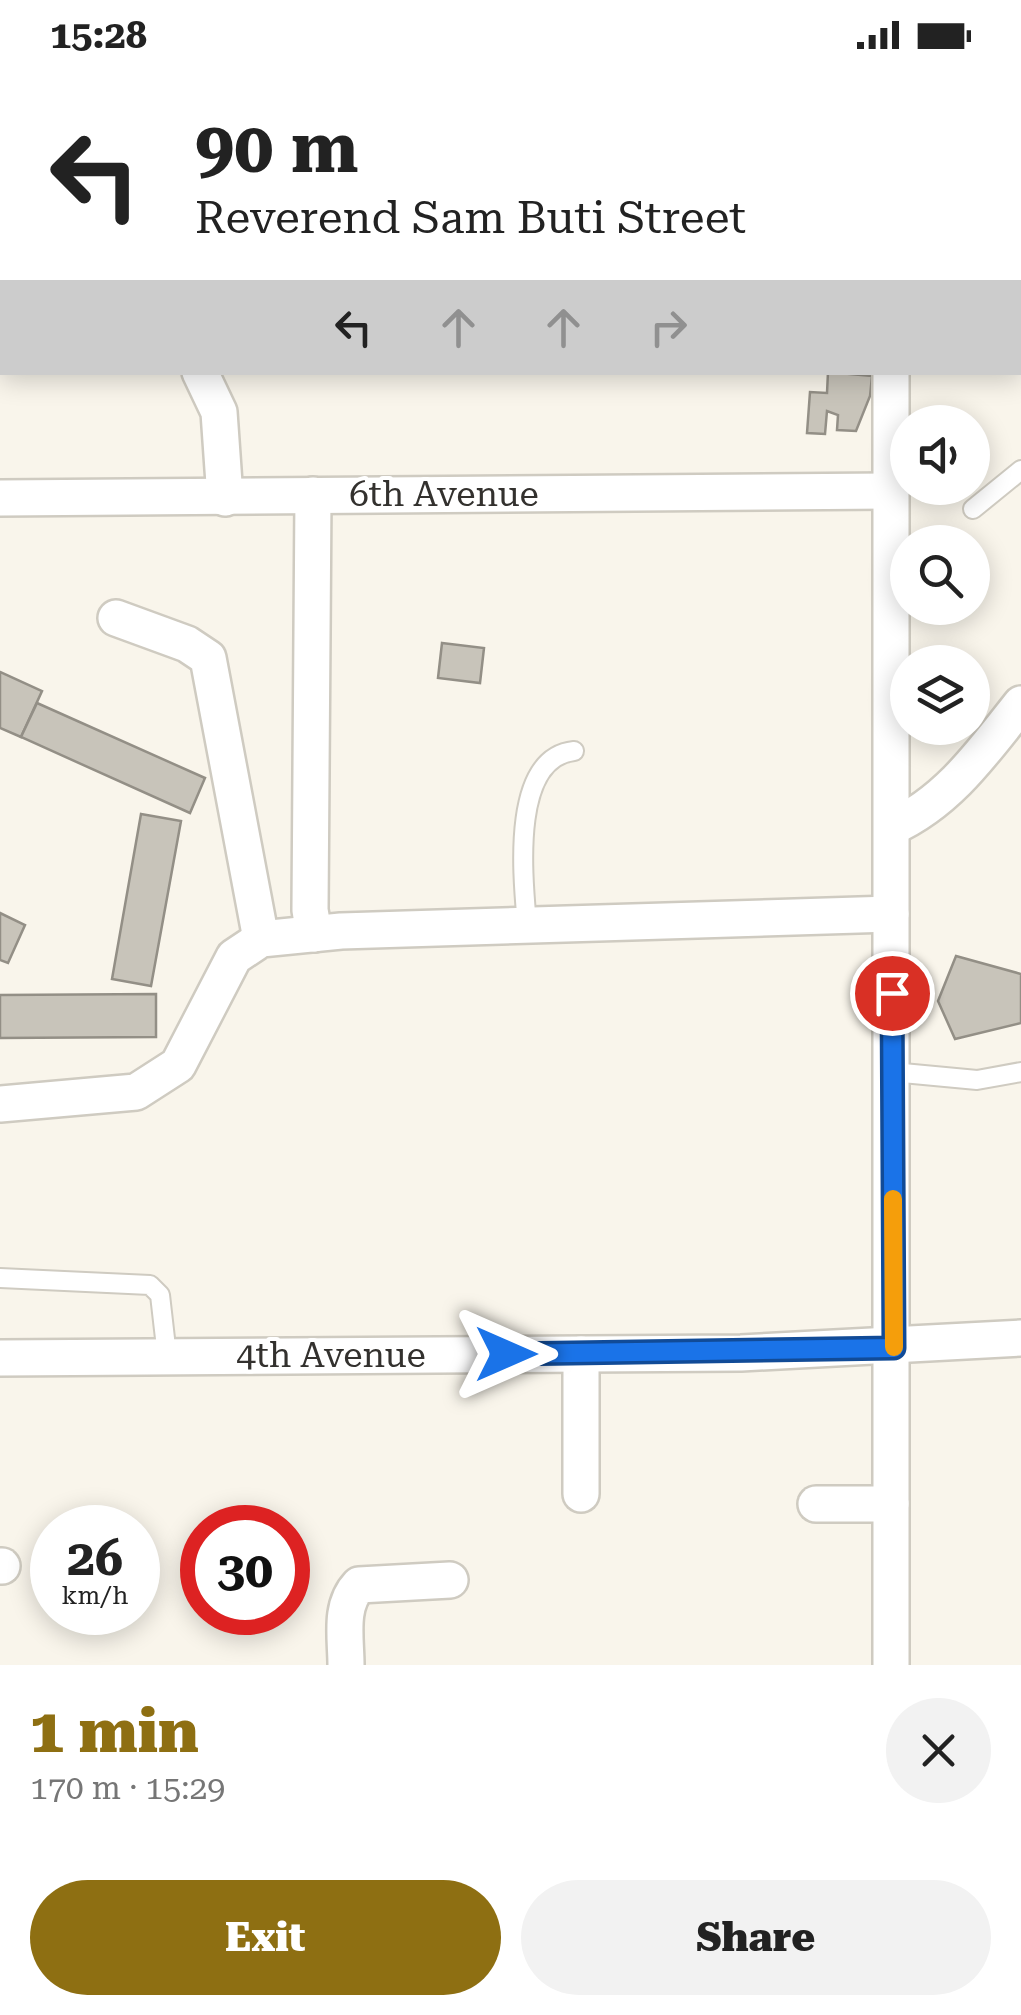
<!DOCTYPE html>
<meta charset="utf-8">
<style>
body{margin:0;font-family:"Roboto Serif",serif;background:#f2f2f2;color:#222;height:100vh;display:flex;flex-direction:column;font-size:38px;white-space:nowrap}
*{box-sizing:border-box;margin:0}
p{font-size:32px;color:#767676}
.icon{flex:none;width:55px;height:55px;fill:none;stroke:currentColor;stroke-width:2;stroke-linecap:round;stroke-linejoin:round}
.map{position:relative;height:1595px;overflow:hidden}
.side{display:flex;flex-direction:column;background:#fff;flex:1}
.side>*{flex:none}
.guide{position:absolute;left:0px;top:0px;width:1022px;height:305px;box-shadow:0 5px 25px #0003;background:#fff;color:#222;overflow:hidden}
.tools{position:absolute;left:890px;top:335px;display:grid;gap:20px}
.tools a{display:grid;place-items:center;width:100px;height:100px;border-radius:50%;background:#fff;box-shadow:0 5px 25px #0003;font-size:50px}
.speed{position:absolute;left:30px;top:1435px;display:flex;gap:20px;font-size:50px;font-weight:700;text-align:center}
.speed>*{display:grid;place-content:center;width:130px;height:130px;border-radius:50%;background:#fff;box-shadow:0 5px 25px #0003;line-height:1}
.speed small{font-size:25px;font-weight:400}
.speed .limit{border:15px solid #d22;background:#fff;color:#111}
.pin{position:absolute;display:grid;place-items:center;width:85px;height:85px;color:#fff;margin:-42px;border:5px solid #fff;border-radius:50%;box-shadow:0 2px 10px #0007}
.me{position:absolute;width:110px;margin:-55px;rotate:90deg;stroke-linejoin:round;filter:drop-shadow(0 0 8px #0008)}
.turn{display:flex;align-items:center;gap:35px;height:210px;padding:0 30px;font-size:45px}
.turn .icon{width:130px;height:130px;stroke-width:2.5}
.turn b{display:block;font-size:70px;line-height:85px}
.lanes{display:flex;align-items:center;height:95px;padding:0 30px;background:#0003;justify-content:center;gap:50px;direction:ltr}
.lanes .off{opacity:.35}
.round{display:grid;place-items:center;flex:none;width:105px;height:105px;border-radius:52px;background:#f2f2f2}
.head{display:flex;align-items:center;justify-content:space-between;height:170px;padding:0 30px}
h1{font-size:60px;font-weight:800;line-height:75px;color:#8e6f12}
.cta{display:flex;gap:20px;margin-top:auto;padding:20px 30px}
.cta a{flex:1;height:115px;border-radius:60px;background:#8e6f12;color:#fff;font-size:40px;font-weight:800;line-height:115px;text-align:center}
.cta a+a{background:#f2f2f2;color:#222}
.status{display:flex;justify-content:space-between;align-items:center;height:70px;padding:0 50px;background:#fff;direction:ltr}
.status svg{height:28px;fill:currentColor}
.map>svg:first-child{display:block}
.building{fill:#c8c4ba;stroke:#938f86;stroke-width:2.5}
.lines{fill:none;stroke-linecap:round;stroke-linejoin:round}
.lane-casing{stroke:#cfcbc1;stroke-width:22}
.street-casing{stroke:#cfcbc1;stroke-width:40}
.lane{stroke:#fff;stroke-width:18}
.street{stroke:#fff;stroke-width:35}
.route-casing{stroke:#114b97;stroke-width:25}
.route{stroke:#1a73e8;stroke-width:18}
.slow{stroke:#f59e0b;stroke-width:18}
.labels{text-anchor:middle;stroke-width:8;stroke-linejoin:round;paint-order:stroke}
.street-label{font-size:35px;fill:#33312e;stroke:#fff}
</style>
<div class="status"><b>15:28</b><svg viewBox="0 0 49 12"><path d="M0 12V9h3v3zM5 12V6h3v6zM10 12V3h3v9zM15 12V0h3v12zM26 1h20v11H26zM47 4h2v5h-2z"/></svg></div>
<div class="map">
<svg width="1021" height="1595" viewBox="0 0 1021 1595">
<rect width="100%" height="100%" fill="#f9f5eb"/>
<g class="building">
<path d="M828 302 872 306 870 326 856 361 837 360 838 345 827 341 825 364 807 363 810 322 827 323Z"/>
<path d="M442 573 484 578 480 613 438 608Z"/>
<path d="M0 602 42 621 21 667 0 658Z"/>
<path d="M37 633 205 708 190 743 21 667Z"/>
<path d="M141 744 181 751 151 916 112 909Z"/>
<path d="M0 843 25 855 8 893 0 890Z"/>
<path d="M956 886 1021 904V953L955 969 938 931Z"/>
<path d="M156 924V967L0 968V925Z"/>
</g>
<g class="lines">
<defs>
<g id="lane">
<path d="M973 439 1021 400"/>
<path d="M527 855C523 808 510 688 574 681"/>
<path d="M892 1002 977 1010 1021 1002"/>
<path d="M0 1208 150 1215 160 1225 167 1286"/>
</g>
<g id="street">
<path d="M147 0V2"/>
<path d="M275 0V2"/>
<path d="M550 0V2"/>
<path d="M714 2V0"/>
<path d="M896 2V0"/>
<path d="M200 302 219 342 225 428"/>
<path d="M891 302V1595"/>
<path d="M313 425 310 840 314 864"/>
<path d="M0 428 889 421"/>
<path d="M116 548 187 574 208 588 261 869"/>
<path d="M892 757C948 732 983 682 1021 634"/>
<path d="M0 1034 136 1022 178 995 234 887 261 869 341 861 891 844"/>
<path d="M581 1284V1424"/>
<path d="M0 1288 741 1283 1021 1268"/>
<path d="M816 1434H891"/>
<path d="M0 1496H2"/>
<path d="M346 1595C346 1568 339 1536 359 1515L450 1510"/>
</g>
</defs>
<use href="#lane" class="lane-casing"/>
<use href="#street" class="street-casing"/>
<use href="#lane" class="lane"/>
<use href="#street" class="street"/>
</g>
<g class="lines">
<defs>
<path id="route" d="M506 1284 894 1278 892 923"/>
</defs>
<use href="#route" class="route-casing"/>
<use href="#route" class="route"/>
<path class="slow" d="M893 1129 894 1277"/>
</g>
<g class="labels">
<g class="street-label">
<text x="444" y="436">6th Avenue</text>
<text x="331" y="1297">4th Avenue</text>
</g>
</g>
</svg>
<div class="tools">
<a><svg class="icon" aria-label="sound" viewBox="0 0 24 24"><path d="M4 9h4l5-4v14l-5-4H4zM17 9q2 3 0 6"/></svg></a>
<a><svg class="icon" aria-label="search" viewBox="0 0 24 24"><circle cx="10" cy="10" r="6"/><path d="M15 15l6 6"/></svg></a>
<a><svg class="icon" aria-label="layers" viewBox="0 0 24 24"><path d="M12 4l9 5-9 5-9-5zM3 14l9 5 9-5"/></svg></a>
</div>
<div class="speed"><div>26<small>km/h</small></div><div class="limit">30</div></div>
<div class="pin" style="left:892px;top:923px;background:#d93025"><svg class="icon" aria-label="arrive" viewBox="0 0 24 24"><path d="M6 21V4h12l-3 4 3 4H6"/></svg></div>
<svg class="me" style="left:506px;top:1284px" viewBox="-20 -20 40 40"><path d="M0-17L14 15 0 8-14 15z" fill="#1a73e8" stroke="#fff" stroke-width="4"/></svg>
<div class="guide">
<div class="turn"><svg class="icon" aria-label="left" viewBox="0 0 24 24"><path d="M17 20v-9H6M10 6l-5 5 5 5"/></svg><div><b>90 m</b>Reverend Sam Buti Street</div></div>
<div class="lanes"><svg class="icon" aria-label="left" viewBox="0 0 24 24"><path d="M17 20v-9H6M10 6l-5 5 5 5"/></svg><svg class="icon off" aria-label="ahead" viewBox="0 0 24 24"><path d="M12 20V5M6 11l6-6 6 6"/></svg><svg class="icon off" aria-label="ahead" viewBox="0 0 24 24"><path d="M12 20V5M6 11l6-6 6 6"/></svg><svg class="icon off" aria-label="right" viewBox="0 0 24 24"><path d="M7 20v-9h11M14 6l5 5-5 5"/></svg></div>
</div>
</div>
<section class="side">
<div class="head"><div><h1>1 min</h1><p>170 m · 15:29</p></div><a class="round"><svg class="icon" aria-label="close" viewBox="0 0 24 24"><path d="M6 6l12 12M18 6L6 18"/></svg></a></div>
<div class="cta"><a>Exit</a><a>Share</a></div>
</section>
